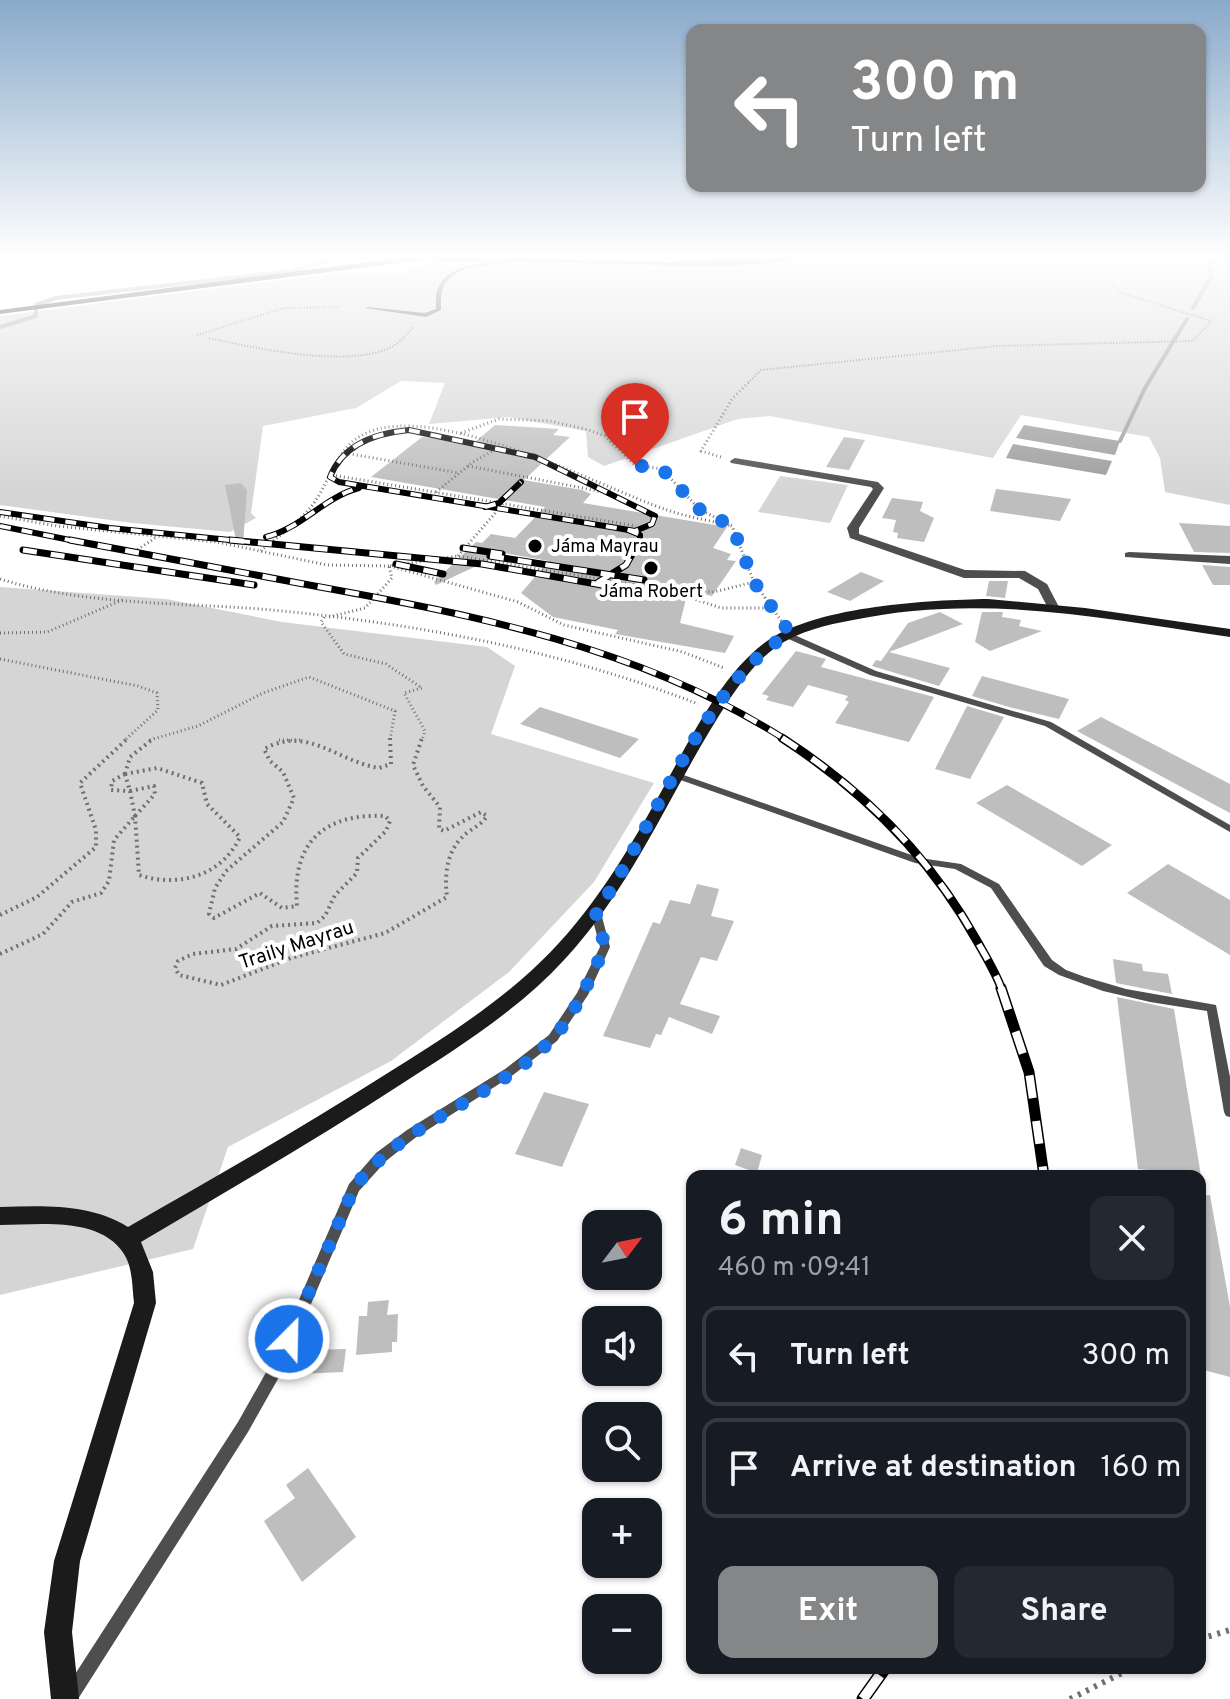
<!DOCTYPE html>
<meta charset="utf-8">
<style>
body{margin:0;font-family:Overpass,sans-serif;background:#242831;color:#f1f3f6;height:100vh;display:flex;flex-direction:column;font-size:30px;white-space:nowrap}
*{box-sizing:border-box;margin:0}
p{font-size:26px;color:#9ea1a6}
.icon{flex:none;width:44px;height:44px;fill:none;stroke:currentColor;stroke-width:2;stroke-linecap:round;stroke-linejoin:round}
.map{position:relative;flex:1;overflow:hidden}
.drawer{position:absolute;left:686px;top:1170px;width:520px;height:504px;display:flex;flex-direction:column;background:#171b24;border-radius:16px;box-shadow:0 2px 6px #0004}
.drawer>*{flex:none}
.top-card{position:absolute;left:686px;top:24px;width:520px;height:168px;border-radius:16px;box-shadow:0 2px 6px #0004;background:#858687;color:#fff;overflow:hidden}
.needle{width:52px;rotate:58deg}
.tools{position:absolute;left:582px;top:1210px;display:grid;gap:16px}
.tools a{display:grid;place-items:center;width:80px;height:80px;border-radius:16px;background:#171b24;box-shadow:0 2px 6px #0004;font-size:40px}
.pin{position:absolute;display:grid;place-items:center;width:68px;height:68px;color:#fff;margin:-82px -34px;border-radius:50% 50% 50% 0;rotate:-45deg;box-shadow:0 0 8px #0007}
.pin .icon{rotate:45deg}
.me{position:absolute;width:88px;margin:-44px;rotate:23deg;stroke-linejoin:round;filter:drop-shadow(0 0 6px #0008)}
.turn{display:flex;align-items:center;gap:28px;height:168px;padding:0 32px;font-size:36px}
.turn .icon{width:104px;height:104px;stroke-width:2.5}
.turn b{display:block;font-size:56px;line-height:68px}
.round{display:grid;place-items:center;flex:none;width:84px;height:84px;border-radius:16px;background:#242831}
.head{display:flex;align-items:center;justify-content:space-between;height:136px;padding:0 32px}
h1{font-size:48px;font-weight:700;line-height:60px}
.button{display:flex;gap:16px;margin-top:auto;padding:16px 32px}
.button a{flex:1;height:92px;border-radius:16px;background:#858687;color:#fff;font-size:32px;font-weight:700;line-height:92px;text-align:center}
.button a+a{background:#242831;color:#f1f3f6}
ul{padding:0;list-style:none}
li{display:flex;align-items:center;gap:24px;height:100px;margin:0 16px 12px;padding:0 16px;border:4px solid #363941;border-radius:16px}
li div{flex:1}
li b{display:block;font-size:30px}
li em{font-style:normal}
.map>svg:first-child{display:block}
.green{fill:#d5d5d5}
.water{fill:#9c9c9c}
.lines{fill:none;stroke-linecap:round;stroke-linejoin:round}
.stream{stroke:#9c9c9c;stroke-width:4}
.building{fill:#bebebe}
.path-far3{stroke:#707070;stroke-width:2;stroke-dasharray:1 2;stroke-linecap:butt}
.path-far2{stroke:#707070;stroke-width:3;stroke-dasharray:1 3;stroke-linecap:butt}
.path-far1{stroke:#707070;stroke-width:4;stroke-dasharray:2 4;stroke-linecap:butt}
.path{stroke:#707070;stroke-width:6;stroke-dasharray:3 6;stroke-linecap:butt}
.lane{fill:#4e4e4e;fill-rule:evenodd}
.street{fill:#4e4e4e;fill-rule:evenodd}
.secondary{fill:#1b1b1b;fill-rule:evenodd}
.rail-far4-casing{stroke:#000;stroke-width:6}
.rail-far3-casing{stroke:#000;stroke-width:7}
.rail-far2-casing{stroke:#000;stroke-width:9}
.rail-far1-casing{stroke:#000;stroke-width:11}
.rail-casing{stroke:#000;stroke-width:13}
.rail-far4{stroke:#fff;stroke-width:4;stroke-dasharray:11;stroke-linecap:butt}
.rail-far3{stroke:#fff;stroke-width:5;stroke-dasharray:14;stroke-linecap:butt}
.rail-far2{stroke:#fff;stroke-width:6;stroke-dasharray:18;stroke-linecap:butt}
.rail-far1{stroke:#fff;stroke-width:8;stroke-dasharray:23;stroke-linecap:butt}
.rail{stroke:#fff;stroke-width:10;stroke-dasharray:29;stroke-linecap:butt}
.route{stroke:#1a73e8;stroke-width:14;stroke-dasharray:0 25.2}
.poi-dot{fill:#000;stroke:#fff;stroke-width:3}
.labels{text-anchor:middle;stroke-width:8;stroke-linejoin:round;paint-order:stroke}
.far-poi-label{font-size:18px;fill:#000;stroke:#fff;text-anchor:start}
.street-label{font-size:20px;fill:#000;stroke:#fff}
</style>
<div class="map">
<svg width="1230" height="1699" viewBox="0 0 1230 1699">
<rect width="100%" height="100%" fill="#fff"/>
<g class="green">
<path d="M435 257H1230V505L1165 492 1160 458 1149 437 1021 415 993 458 770 416 738 419 604 466 588 457 586 431 508 417 429 424 445 383 401 381 356 408 263 426 251 513 256 518 230 532 132 523 0 505V316L334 273 405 274 408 269 438 262Z"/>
<path d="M780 476 848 485 830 523 758 512Z"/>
<path d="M0 587 166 599 282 622 487 647 515 666 491 734 654 783 594 882 509 972 391 1061 228 1147 193 1249 0 1295Z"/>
</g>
<g class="water">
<path d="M1024 425 1120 441 1115 455 1016 438Z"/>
<path d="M1013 444 1112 461 1106 475 1006 458Z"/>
</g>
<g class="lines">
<g class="stream">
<path d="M632 257 705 260 758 257"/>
<path d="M1193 308 1211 277 1210 257"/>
<path d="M0 327 36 316V305L56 298 291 271 341 257"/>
<path d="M1120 441 1145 388 1187 319"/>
</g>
</g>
<g class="building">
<path d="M495 425 559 429 553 435 570 437 524 480 582 490 591 494 583 503 727 527 713 548 731 554 727 560 736 561 712 596 688 591 680 623 734 636 725 653 615 634 618 630 553 617 521 593 549 561 504 553 436 585 434 582 476 542 482 543 491 534 515 538 545 507 371 477 422 437 475 442Z"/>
<path d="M844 437 865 440 849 470 826 467Z"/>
<path d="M241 483 247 490 243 544 237 545 225 485Z"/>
<path d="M996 489 1043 495 1071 499 1060 521 990 511Z"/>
<path d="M892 498 923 502 920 511 934 518 924 542 897 538 898 533 893 532 896 520 882 518Z"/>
<path d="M1179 523 1230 526V553L1194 552Z"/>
<path d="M1202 565 1230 567V585H1213Z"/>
<path d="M861 572 884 581 850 601 827 592Z"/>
<path d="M989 581H1008L1005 598 986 596Z"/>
<path d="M940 612 963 624 889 652 950 668 939 686 872 666 876 660 881 661 908 623Z"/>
<path d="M982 612H1003L1002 617 1021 620 1019 626 1042 631 990 651 975 642Z"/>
<path d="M796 651 826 659 821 667 934 697 909 742 835 723 849 702 845 700 848 696 808 685 793 707 766 700 769 696 762 694Z"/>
<path d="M982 676 1069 699 1059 719 1009 707 972 696Z"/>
<path d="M967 706 1004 717 970 779 935 769Z"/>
<path d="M540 707 639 739 620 758 520 724Z"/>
<path d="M1101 717 1230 784V813L1077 731Z"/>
<path d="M1007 785 1112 845 1082 866 976 803Z"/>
<path d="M1168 864 1230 900V955L1127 893Z"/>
<path d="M697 884 719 889 711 916 734 921 717 961 701 957 680 1004 720 1016 712 1034 669 1017 661 1035 656 1034 650 1048 603 1036 653 922 660 924 670 900 690 904Z"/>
<path d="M1113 959 1142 964 1143 971 1168 974 1172 994 1116 983Z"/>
<path d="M1117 997 1174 1009 1201 1176 1138 1169Z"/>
<path d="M544 1092 589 1104 562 1167 515 1154Z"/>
<path d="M741 1148 762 1155 757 1173 735 1165Z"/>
<path d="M1210 1195 1230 1307V1377L1200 1369V1196Z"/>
<path d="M389 1300 387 1315 398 1314 397 1342H392V1352L356 1355 359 1316H367L368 1302Z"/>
<path d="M346 1349 343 1372 297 1374 309 1350Z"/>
<path d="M308 1468 356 1537 302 1582 264 1521 295 1498 286 1485Z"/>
</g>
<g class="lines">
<g class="path-far3">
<path d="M197 335 284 308 338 307"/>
<path d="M209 338C255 348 353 370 395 345 402 341 408 333 413 327"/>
<path d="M748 383 761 370 997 346 1193 341 1211 321 1119 292 1098 259 1118 257"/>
</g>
<g class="path-far2">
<path d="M461 433 499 419 550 421 589 430 605 436 635 465 662 469 699 509 732 526 754 582 782 622"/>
<path d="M345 453 459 473"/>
<path d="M721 457 701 451 732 399 750 381"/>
<path d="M468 466 598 491 613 490"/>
<path d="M332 475 636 526"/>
<path d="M436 492 473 462 500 447"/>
<path d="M0 516 57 526 217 542 327 565 389 566 458 556 667 590 714 592 754 582"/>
<path d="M261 551C277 537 298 523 311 507 326 488 333 461 350 444 410 385 601 488 667 510 688 517 711 521 732 526"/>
<path d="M131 554 155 538"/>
<path d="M458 556 503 504"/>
<path d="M390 566 518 602 564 625 683 652 724 668"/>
<path d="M0 579C87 606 181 602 272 610 419 624 560 650 698 704"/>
<path d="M673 592 721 608H772"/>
<path d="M324 617 321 622 344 654 386 664 422 688 404 693 425 731 422 740"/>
<path d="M329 617 365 608 392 578 389 566"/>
<path d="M0 633 47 632 122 600"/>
<path d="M0 659 138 686 157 693 158 710 125 740"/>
<path d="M150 740 198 726 263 693 309 677 395 711 390 740"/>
<path d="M279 740H302"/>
</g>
<g class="path-far1">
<path d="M390 738 391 764 379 768C336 761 308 725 264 749L270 761 283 772 294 798 283 822 226 871 215 888 209 914 214 918 260 893 282 908 297 906C291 843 324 813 385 816L390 821 386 831 358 858 357 873 335 895 325 916 317 923 272 926 236 949 193 954 178 961 175 968 179 975 221 985 291 958 385 933 447 897C444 873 447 848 468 832 475 827 482 824 487 816L481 812 444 831 439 829 440 807 423 786 413 765 422 738"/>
<path d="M125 774 130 791"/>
<path d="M125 774 112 781 111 790 130 791"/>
<path d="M125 774 130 757 154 738"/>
<path d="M125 774 157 768 202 783 207 804 240 837C222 876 178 888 139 875L135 816"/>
<path d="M130 791 135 816"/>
<path d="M130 791 154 786 155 794 135 816"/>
<path d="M0 915 37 897 96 847V830L80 783 128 738"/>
<path d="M0 954 43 934 72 902 101 893 109 881 114 840 135 816"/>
</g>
<g class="path">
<path d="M1200 1639 1230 1630"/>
<path d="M1070 1699 1132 1668"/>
</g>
<g class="lane">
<path d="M511 260 513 262C492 265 457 264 445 284 440 292 441 301 441 310L426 317 365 308 367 307 425 313 436 309C436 301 435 292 440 284 453 262 489 263 511 260Z"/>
<path d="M784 633H790L876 671 1051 722 1230 825V832L1045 726 870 675 784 637Z"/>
<path d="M675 772 920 858 961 864 999 884 1052 960 1066 970 1085 977 1126 989 1216 1005 1230 1077V1117L1226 1116 1224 1112 1207 1011 1150 1002 1103 991 1059 975 1044 966 991 888 955 869 915 863 672 777 670 775Z"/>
<path d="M596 909 601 913 610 947 588 995 557 1041 513 1075 415 1138 386 1161 359 1191 283 1370 248 1432 78 1699H59L238 1422 273 1360 349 1184 376 1153 407 1130 505 1069 549 1035 577 993 600 947 591 913Z"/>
</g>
<g class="street">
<path d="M735 458 878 482 884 488 859 528V534L965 570 1025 571 1047 584 1060 609 1058 612H1050L1038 589 1019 578H964L850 538 847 528 873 489 871 487 731 463 730 461Z"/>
<path d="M1129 552 1230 556V564L1125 557V553Z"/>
</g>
<g class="secondary">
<path d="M406 257H517L668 262 809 257 759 264 714 266 423 260 0 314V310Z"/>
<path d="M988 599 1085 608 1230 629V637C1102 618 981 593 853 620 826 625 799 631 776 647 758 660 744 678 731 697 673 784 636 883 564 960 518 1010 459 1047 403 1083 317 1139 229 1190 141 1242L153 1272 156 1303 80 1561 72 1632 79 1699H51L44 1632 54 1561 134 1303C132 1287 133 1268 124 1254 100 1216 39 1225 0 1225V1207C44 1206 89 1203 128 1227 214 1178 300 1129 383 1076 434 1044 486 1012 531 971 584 923 621 863 656 801 685 750 720 672 770 639 821 606 928 600 988 599Z"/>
</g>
<defs>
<g id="rail-far4">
<path d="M409 430 535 457 655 516 652 524 635 531 339 482 330 477C343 444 376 433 409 430Z"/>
<path d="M485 507 499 503 521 482"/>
<path d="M0 512 110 528 250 542"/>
<path d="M0 526 80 542"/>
<path d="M628 530 640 535V542"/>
<path d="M266 537C302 528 324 497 359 488"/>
</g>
<g id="rail-far3">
<path d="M70 540C150 555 229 570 309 585 475 615 641 647 786 740"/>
<path d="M230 540 482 564 653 594"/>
<path d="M463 548 502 554"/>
<path d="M23 550 254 585"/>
<path d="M490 556 644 580"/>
<path d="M396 564 443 574"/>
<path d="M597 583 626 565 640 540"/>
</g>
<path id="rail-far2" d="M782 738C864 791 930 856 977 941 986 957 996 973 1002 990"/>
<path id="rail-far1" d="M1001 988 1029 1072 1044 1176"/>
<path id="rail" d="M863 1699 885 1668"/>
</defs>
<use href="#rail-far4" class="rail-far4-casing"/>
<use href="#rail-far3" class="rail-far3-casing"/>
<use href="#rail-far2" class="rail-far2-casing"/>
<use href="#rail-far1" class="rail-far1-casing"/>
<use href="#rail" class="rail-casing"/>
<use href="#rail-far4" class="rail-far4"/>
<use href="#rail-far3" class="rail-far3"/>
<use href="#rail-far2" class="rail-far2"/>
<use href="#rail-far1" class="rail-far1"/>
<use href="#rail" class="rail"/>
</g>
<linearGradient id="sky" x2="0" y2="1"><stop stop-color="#89aaca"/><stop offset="0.52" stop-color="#fff"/><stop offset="1" stop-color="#fff" stop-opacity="0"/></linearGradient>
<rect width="1230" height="494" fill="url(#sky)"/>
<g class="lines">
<path class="route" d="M289 1339 354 1188C405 1119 497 1099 554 1037 577 1011 590 978 605 947L596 913C653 830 704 683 790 633L754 582 732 526 699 509 662 469 635 465"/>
</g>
<g class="poi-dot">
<circle cx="535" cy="546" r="8"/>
<circle cx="651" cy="568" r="8"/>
</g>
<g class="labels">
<g class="far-poi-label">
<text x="551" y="552">Jáma Mayrau</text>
<text x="651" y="597" text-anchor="middle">Jáma Robert</text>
</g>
<g class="street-label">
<text transform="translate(296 944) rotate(-18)" y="7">Traily Mayrau</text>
</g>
</g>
</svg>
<div class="tools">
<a><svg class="needle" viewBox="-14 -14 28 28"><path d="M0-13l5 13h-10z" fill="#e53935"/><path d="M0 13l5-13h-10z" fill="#9ea1a6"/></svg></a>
<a><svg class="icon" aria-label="sound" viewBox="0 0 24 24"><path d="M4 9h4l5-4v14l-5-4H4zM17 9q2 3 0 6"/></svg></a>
<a><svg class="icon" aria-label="search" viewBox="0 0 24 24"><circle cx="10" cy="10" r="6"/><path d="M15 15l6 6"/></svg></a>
<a>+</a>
<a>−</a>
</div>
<div class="pin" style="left:635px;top:465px;background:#d93025"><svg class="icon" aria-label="arrive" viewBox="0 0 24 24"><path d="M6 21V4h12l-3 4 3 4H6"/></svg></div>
<svg class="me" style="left:289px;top:1339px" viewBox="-20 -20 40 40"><circle r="17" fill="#1a73e8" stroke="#fff" stroke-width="3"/><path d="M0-11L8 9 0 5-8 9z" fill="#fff"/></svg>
<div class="top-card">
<div class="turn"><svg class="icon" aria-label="left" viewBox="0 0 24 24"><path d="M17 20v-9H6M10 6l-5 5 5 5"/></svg><div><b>300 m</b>Turn left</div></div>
</div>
<section class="drawer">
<div class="head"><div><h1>6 min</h1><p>460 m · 09:41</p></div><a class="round"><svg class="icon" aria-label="close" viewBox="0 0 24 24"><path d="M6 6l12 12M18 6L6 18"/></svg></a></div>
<ul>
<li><svg class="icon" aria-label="left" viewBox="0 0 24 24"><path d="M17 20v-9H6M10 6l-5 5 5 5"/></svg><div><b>Turn left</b></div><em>300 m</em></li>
<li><svg class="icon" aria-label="arrive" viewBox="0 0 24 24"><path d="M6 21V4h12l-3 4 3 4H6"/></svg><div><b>Arrive at destination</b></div><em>160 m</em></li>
</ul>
<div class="button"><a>Exit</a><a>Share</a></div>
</section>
</div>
